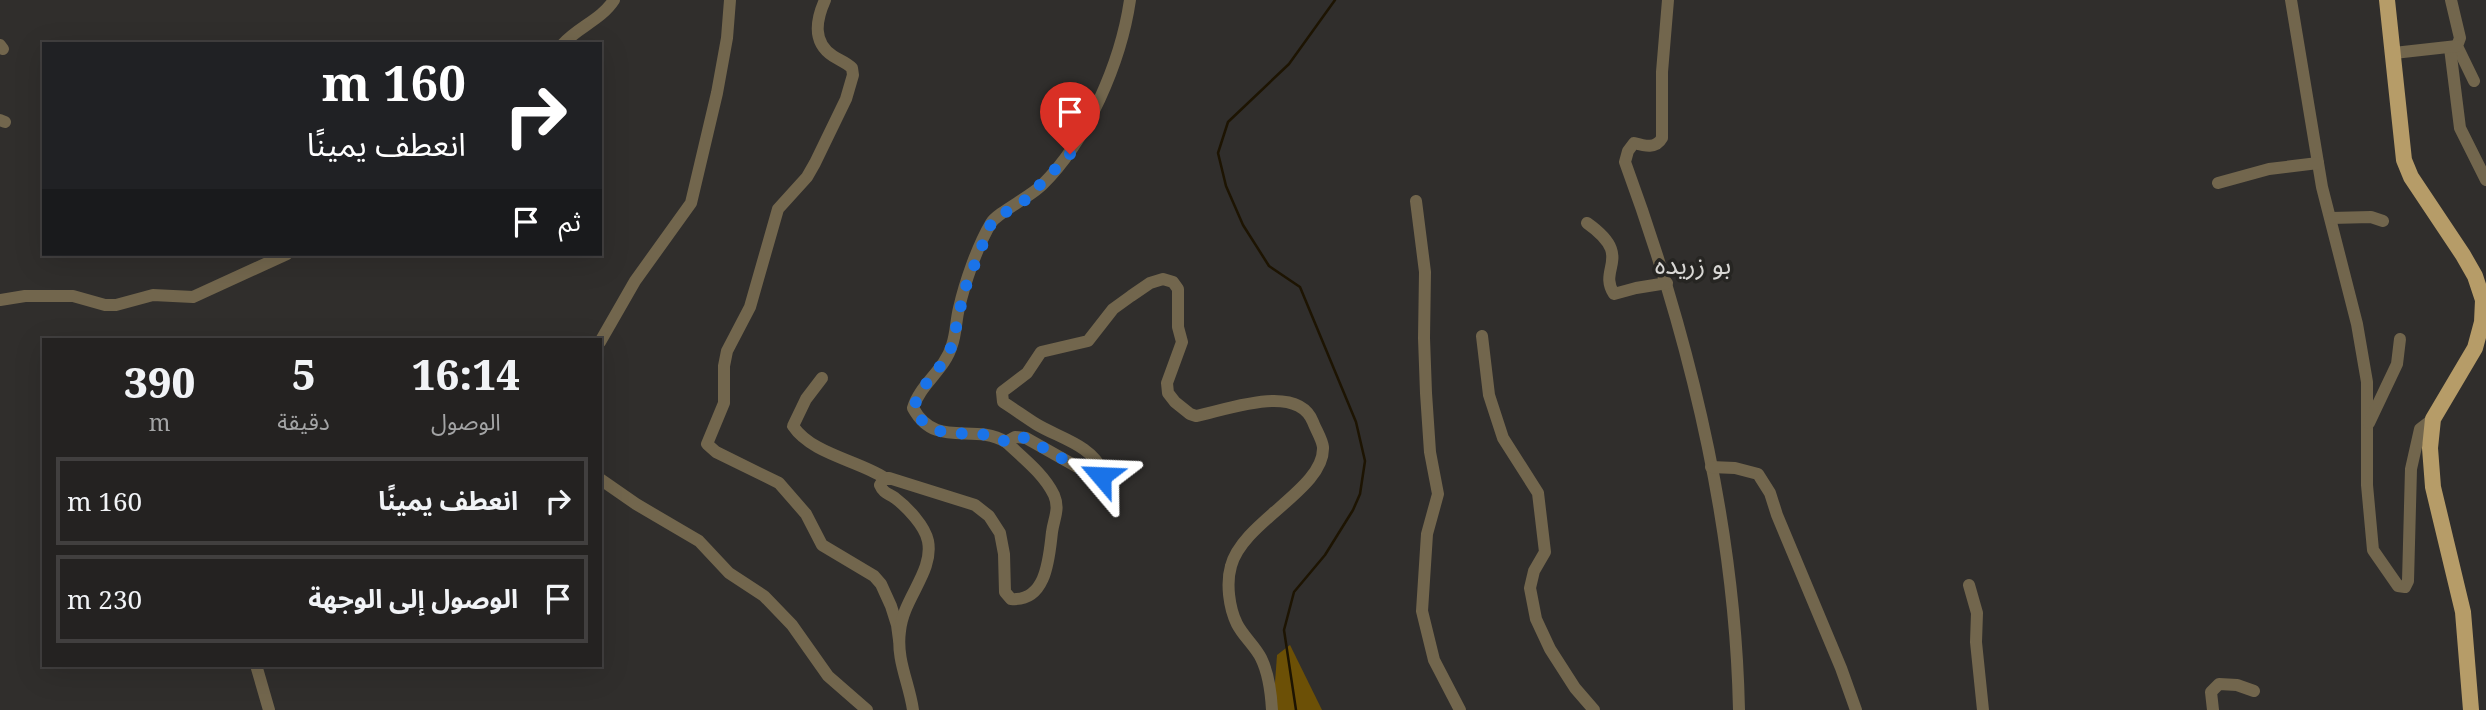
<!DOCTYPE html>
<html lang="ar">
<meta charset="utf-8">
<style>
body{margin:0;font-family:"Noto Serif","Noto Sans Arabic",serif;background:#302f2e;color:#f1f3f6;direction:rtl;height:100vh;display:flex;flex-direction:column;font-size:26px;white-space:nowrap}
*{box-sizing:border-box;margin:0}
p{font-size:23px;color:#a3a4a5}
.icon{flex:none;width:38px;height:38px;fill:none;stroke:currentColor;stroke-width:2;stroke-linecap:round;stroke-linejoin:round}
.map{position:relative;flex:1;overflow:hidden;direction:ltr}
.panel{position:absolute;left:42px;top:338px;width:560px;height:329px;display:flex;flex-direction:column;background:#242221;border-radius:0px;box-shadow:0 7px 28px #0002,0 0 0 2px #413f3f;direction:rtl}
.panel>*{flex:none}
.guide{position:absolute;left:42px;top:42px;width:560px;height:214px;border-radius:0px;box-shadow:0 7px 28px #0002,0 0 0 2px #413f3f;direction:rtl;background:#202124;color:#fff;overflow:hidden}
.pin{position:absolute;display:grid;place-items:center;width:60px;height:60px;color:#fff;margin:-72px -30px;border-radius:50% 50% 50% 0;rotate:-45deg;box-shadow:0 0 7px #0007}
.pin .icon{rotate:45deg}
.me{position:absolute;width:77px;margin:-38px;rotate:296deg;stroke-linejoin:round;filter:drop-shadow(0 0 5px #0008)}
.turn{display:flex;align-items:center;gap:24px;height:147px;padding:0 21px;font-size:32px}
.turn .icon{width:91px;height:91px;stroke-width:2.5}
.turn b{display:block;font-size:49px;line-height:60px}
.then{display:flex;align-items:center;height:66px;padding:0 21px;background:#0003;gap:14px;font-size:26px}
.eta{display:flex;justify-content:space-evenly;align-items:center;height:119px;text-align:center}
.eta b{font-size:42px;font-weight:800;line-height:49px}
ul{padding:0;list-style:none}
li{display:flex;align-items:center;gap:21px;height:88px;margin:0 14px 10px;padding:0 7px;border:4px solid #413f3f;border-radius:0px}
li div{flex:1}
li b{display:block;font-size:26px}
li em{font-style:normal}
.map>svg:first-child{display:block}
.forest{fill:#6c5006}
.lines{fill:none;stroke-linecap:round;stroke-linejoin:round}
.stream{stroke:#1d1402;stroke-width:2.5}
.minor{stroke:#72664d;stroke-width:12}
.major{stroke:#b69c68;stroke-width:16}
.route{stroke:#1a73e8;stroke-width:12;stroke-dasharray:0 21.6}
.labels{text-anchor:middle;stroke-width:7;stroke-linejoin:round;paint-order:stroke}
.quarter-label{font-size:26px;fill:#d9d8d5;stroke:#262522}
</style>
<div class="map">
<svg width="2486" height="710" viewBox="0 0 2486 710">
<rect width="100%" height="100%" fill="#302e2c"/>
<path class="forest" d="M1290 645 1322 710H1273L1277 655Z"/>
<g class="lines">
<path class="stream" d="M1296 710 1284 630 1294 592 1325 555 1353 510 1360 494 1365 461 1356 422 1300 287 1269 266 1243 225 1226 186 1218 153 1228 122 1289 64 1335 0"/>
<g class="minor">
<path d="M825 0C816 20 812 42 833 56 839 60 846 62 852 68L853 75 846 99 815 163 807 177 778 209 750 307 727 351 724 366V403L707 444 716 452 779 483 806 514 822 545 874 576 881 584 891 606 897 625 899 640"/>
<path d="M1130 0C1121 62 1087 141 1042 185 1030 197 997 213 991 223 977 247 965 282 959 308 956 320 956 334 952 345 945 370 920 384 913 408 936 450 973 422 1006 442L1015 437 1026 438 1095 477 1101 476 1103 472C1092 445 1059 438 1036 424 1025 417 1014 409 1003 402L1002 392 1027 373 1041 352 1088 341 1113 309 1131 296 1150 283 1163 279 1173 282 1178 289V327L1182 342 1167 383 1168 393 1175 402 1190 414 1196 416C1226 410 1298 382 1313 422 1316 430 1322 439 1323 447 1325 489 1243 521 1231 566 1226 583 1229 608 1237 624 1243 636 1255 646 1261 658 1269 674 1271 692 1272 710"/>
<path d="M1668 0 1662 72V138C1656 149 1645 146 1634 143L1628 151 1625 162C1689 336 1735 523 1739 710"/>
<path d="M2291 0 2322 187 2357 324 2367 382V485L2373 550 2398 586 2405 587 2408 581 2411 469 2420 429 2433 419"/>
<path d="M2451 0 2460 38 2457 46 2474 81"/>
<path d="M563 44C578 27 601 20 614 0"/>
<path d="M0 45 3 49"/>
<path d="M2450 48 2460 128 2486 180"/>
<path d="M2394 53 2457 46"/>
<path d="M0 120 5 122"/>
<path d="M2218 183 2269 169 2318 163"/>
<path d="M1416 201 1425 272 1424 338 1426 393 1430 452 1438 494 1427 534 1422 611 1434 660 1460 710"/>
<path d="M2331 218 2371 217 2383 221"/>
<path d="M1587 223C1635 257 1597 268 1614 294L1636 288 1667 283"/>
<path d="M0 300 25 296H73L105 305H116L153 295 193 297 287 254"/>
<path d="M1482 336 1489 395 1503 438 1538 493 1545 552 1534 571 1530 588 1536 619 1550 649 1575 688 1594 710"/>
<path d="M600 342 635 281 691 203 717 93 727 38 730 0"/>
<path d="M822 378 806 399 793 426C812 454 857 460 885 478"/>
<path d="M2369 423 2397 364 2400 339"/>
<path d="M1711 467 1735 468 1758 474 1770 493 1777 515 1841 668 1856 710"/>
<path d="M600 479 636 504 699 541 729 573 764 596 792 625 828 676 867 710"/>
<path d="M1969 585 1977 613 1976 642 1983 710"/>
<path d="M256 665 269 710"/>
<path d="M913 710C909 682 896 660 900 631 903 598 934 572 928 541 925 526 907 507 895 498 888 493 884 494 880 485L885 478H889L975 505 989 516 1000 533 1004 554 1005 592 1011 599C1047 602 1049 557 1052 532 1054 518 1060 509 1054 495 1044 474 1023 458 1006 442"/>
<path d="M2213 710 2211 692 2219 684 2237 685 2254 691"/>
</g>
<path class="major" d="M2387 0 2404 160 2411 177 2463 255 2475 276 2483 300 2482 322 2475 348 2433 419 2430 448 2433 487 2463 612 2471 710"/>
</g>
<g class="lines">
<path class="route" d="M1070 154 1025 200 992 221 964 291 952 346 941 365 922 389 913 408C936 450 973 422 1006 442L1015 437 1026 438 1095 477 1101 476"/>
</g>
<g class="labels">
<g class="quarter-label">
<text x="1693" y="274">بو زريده</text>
</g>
</g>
</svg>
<div class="pin" style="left:1070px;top:154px;background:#d93025"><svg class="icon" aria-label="arrive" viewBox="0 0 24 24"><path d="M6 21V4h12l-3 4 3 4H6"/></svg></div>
<svg class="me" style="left:1101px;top:476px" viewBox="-20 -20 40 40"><path d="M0-17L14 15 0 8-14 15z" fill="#1a73e8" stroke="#fff" stroke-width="4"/></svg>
<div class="guide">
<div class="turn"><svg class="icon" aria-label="right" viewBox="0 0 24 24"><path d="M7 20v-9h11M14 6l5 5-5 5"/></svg><div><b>160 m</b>انعطف يمينًا</div></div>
<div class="then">ثم<svg class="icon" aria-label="arrive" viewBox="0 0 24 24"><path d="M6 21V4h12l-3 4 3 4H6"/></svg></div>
</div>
<section class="panel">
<div class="eta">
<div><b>16:14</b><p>الوصول</p></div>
<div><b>5</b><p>دقيقة</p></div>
<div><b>390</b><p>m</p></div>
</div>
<ul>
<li><svg class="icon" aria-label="right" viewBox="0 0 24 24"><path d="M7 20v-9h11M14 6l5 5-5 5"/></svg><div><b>انعطف يمينًا</b></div><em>160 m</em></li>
<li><svg class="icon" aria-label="arrive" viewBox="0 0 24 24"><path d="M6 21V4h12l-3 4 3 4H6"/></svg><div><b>الوصول إلى الوجهة</b></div><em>230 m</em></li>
</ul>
</section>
</div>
